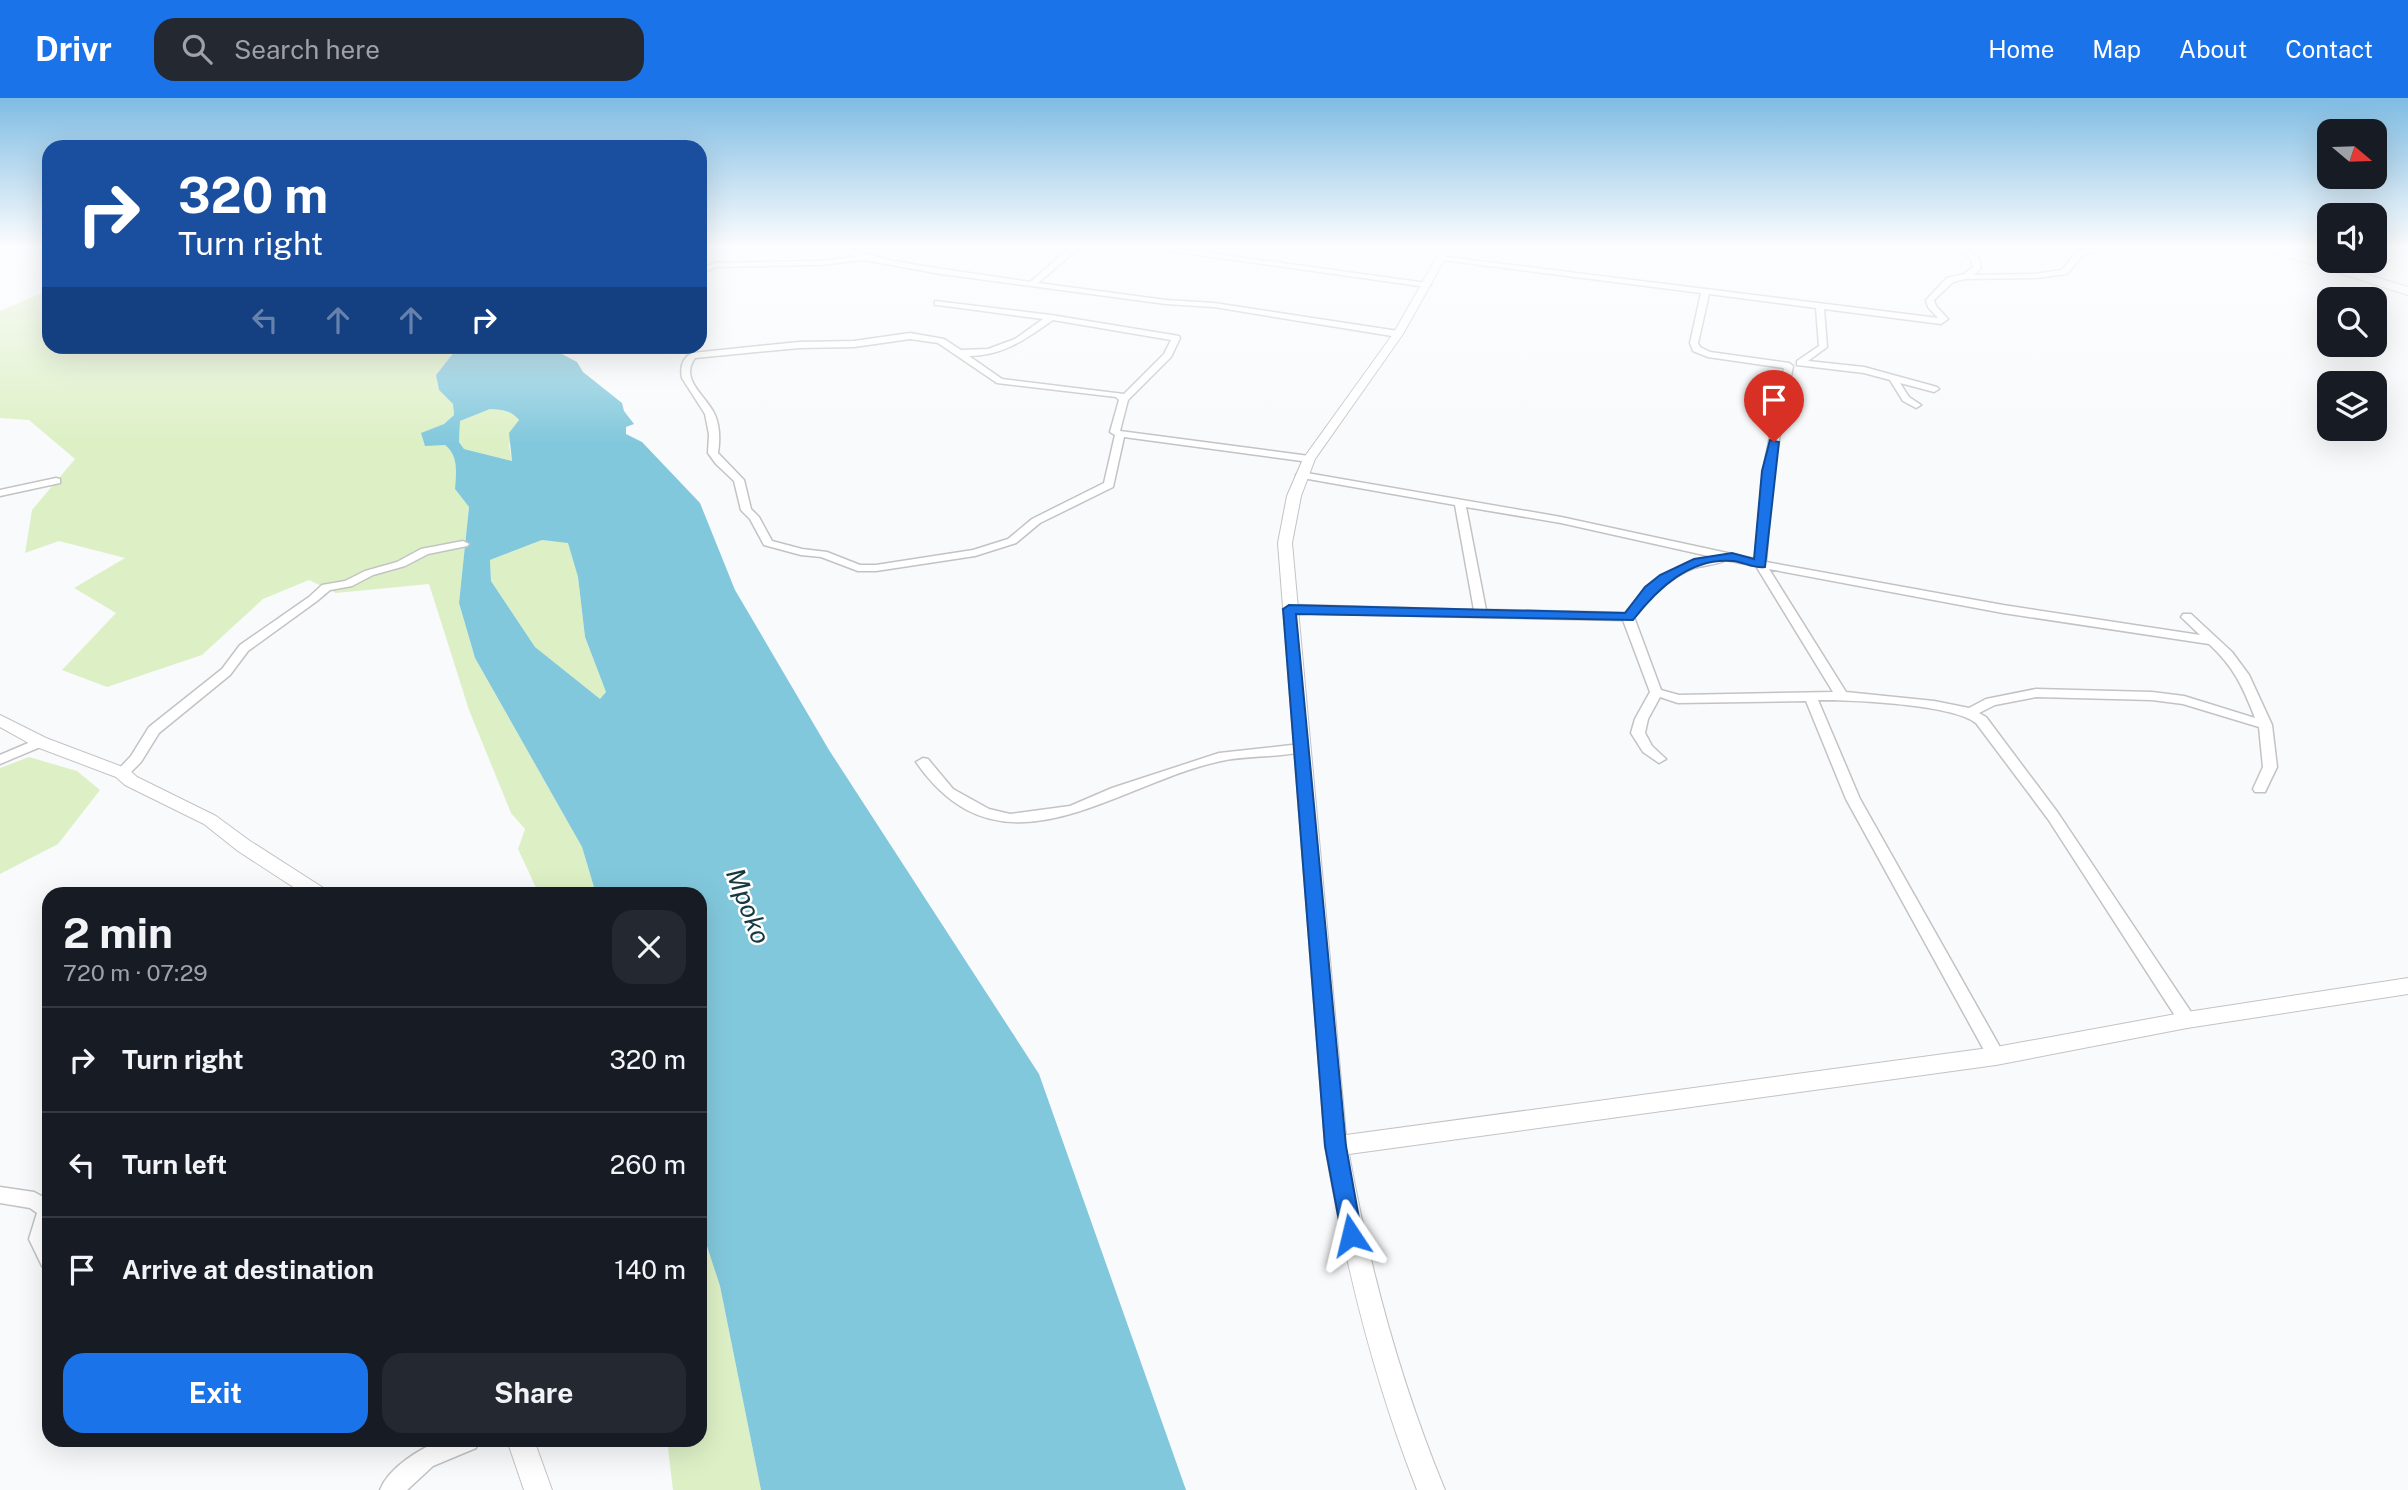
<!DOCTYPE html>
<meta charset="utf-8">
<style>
body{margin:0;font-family:"Public Sans",sans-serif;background:#242831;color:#f1f3f6;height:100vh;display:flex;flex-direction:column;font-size:26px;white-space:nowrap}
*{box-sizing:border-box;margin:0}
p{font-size:23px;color:#9ea1a6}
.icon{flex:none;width:38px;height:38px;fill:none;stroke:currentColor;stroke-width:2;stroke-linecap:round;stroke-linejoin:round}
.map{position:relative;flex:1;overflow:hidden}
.details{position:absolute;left:42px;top:789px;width:665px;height:560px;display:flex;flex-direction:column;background:#171b24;border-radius:21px;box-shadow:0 7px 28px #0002}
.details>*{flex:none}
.top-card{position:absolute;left:42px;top:42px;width:665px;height:214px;border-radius:21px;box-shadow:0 7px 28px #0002;background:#1a4fa0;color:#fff;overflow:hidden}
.needle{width:46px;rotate:109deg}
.fabs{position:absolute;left:2317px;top:21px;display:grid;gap:14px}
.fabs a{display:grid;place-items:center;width:70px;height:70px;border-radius:14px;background:#171b24;box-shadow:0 7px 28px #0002;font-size:35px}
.pin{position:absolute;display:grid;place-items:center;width:60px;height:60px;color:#fff;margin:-72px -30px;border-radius:50% 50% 50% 0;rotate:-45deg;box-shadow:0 0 7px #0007}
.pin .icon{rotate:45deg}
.me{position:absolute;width:77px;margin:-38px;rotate:350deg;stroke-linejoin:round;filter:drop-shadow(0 0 5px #0008)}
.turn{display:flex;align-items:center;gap:24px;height:147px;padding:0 21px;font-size:32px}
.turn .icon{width:91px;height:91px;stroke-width:2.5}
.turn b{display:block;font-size:49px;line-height:60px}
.lanes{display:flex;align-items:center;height:66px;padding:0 21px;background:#0003;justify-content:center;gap:35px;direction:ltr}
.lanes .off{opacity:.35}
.round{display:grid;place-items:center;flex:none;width:74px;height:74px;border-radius:21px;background:#242831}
.overview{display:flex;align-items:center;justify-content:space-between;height:119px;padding:0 21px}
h1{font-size:42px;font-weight:700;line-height:52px}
.primary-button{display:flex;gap:14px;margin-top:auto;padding:14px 21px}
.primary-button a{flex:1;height:80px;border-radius:21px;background:#1a73e8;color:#fff;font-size:28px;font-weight:700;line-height:80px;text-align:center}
.primary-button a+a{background:#242831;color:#f1f3f6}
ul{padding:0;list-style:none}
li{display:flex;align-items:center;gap:21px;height:105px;padding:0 21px;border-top:2px solid #363941}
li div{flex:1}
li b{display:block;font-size:26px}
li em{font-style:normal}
header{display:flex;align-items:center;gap:42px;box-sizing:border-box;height:98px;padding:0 35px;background:#1a73e8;color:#fff}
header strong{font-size:33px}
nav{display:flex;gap:38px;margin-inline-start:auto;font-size:24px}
.search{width:490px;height:63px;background:#242831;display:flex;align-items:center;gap:18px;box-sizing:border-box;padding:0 24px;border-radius:21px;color:#9ea1a6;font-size:26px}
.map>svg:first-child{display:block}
.green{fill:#ddf0c5}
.water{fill:#82c8dc;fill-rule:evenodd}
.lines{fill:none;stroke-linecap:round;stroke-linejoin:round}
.minor-casing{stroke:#c3c3c5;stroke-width:3}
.tertiary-casing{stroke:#c3c3c5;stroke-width:2}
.primary-casing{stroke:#c3c3c5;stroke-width:2}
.minor{fill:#fff;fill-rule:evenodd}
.tertiary{fill:#fff;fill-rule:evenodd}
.primary{fill:#fff;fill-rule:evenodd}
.route{fill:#1a73e8;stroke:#114b97;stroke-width:2}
.labels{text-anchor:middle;stroke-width:5;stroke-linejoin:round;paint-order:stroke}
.water-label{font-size:26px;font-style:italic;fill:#163841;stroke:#fff}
</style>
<header>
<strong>Drivr</strong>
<div class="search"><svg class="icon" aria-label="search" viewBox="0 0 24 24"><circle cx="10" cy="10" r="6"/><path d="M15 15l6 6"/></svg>Search here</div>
<nav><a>Home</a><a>Map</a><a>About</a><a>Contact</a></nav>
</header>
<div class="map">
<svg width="2408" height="1392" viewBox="0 0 2408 1392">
<rect width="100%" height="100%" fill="#f9fafc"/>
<g class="green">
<path d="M49 192V248L458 249 436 277 439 292 453 306 454 317 444 326 445 347C459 358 456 375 455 391L469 409 459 505 475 560 582 749 596 796H539L518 751 525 731 511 715 469 612 429 486 336 495 309 482 263 501 202 557 107 589 62 572 116 515 74 490 125 460 59 443 25 455 32 412 75 361 29 322 0 320V213Z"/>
<path d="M490 311C503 312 510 312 519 322L509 347 512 363 464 351 459 344 460 323Z"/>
<path d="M542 442 568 444 578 479 585 539 606 594 600 602 535 549 491 483 490 462Z"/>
<path d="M29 659 77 673 100 692 58 746 0 776V670Z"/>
<path d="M700 1127 720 1188 761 1392H673L667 1342H700Z"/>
</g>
<path class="water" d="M458 249H558L562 256 577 264 583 274 622 305 624 313 634 326 626 329V336L642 344 700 405 735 492 829 652 1039 976 1186 1392H761L720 1188 700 1127V796H596L582 749 475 560 459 505 469 409 455 391C456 375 459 358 445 347L425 348 421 335 444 326 454 317 453 306 439 292 436 277ZM490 311C503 312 510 312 519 322L509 335 512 363 464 351 459 344 460 323ZM542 442 568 445 578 479 585 539 606 594 600 601 535 549 491 483 490 462Z"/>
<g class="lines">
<defs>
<g id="minor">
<path d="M835 150C853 150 875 159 894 163 939 171 985 177 1030 184L1070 150H1079L1038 185 1166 202 1214 205 1398 233 1402 236 1398 239 1214 209 1166 206 941 176 864 162 819 167 716 169 700 176V171L715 165 819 163 857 159Z"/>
<path d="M1150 150H1173L1427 185 1431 187 1427 189Z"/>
<path d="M1958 150H1967L1978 159 1981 170 1974 177 2035 176 2062 172 2077 153 2107 150 2083 157 2067 176 2035 180 1965 181 1953 184 1934 202 1936 208 1948 221 1941 226 1824 211 1827 249 1808 263 1864 269 1937 289 1939 291 1934 294 1900 285 1909 299 1921 307 1916 310 1903 303 1890 282 1864 275 1797 267V263L1819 248 1816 210 1709 196 1698 245 1700 249 1710 254 1789 265 1793 268 1773 373 1766 464 2003 507 2200 537 2181 519 2183 516H2191L2232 554 2249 577 2272 627 2277 669 2265 694H2255L2253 691 2263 669 2259 629 2183 606 2152 602 2036 599 1995 607 1979 615 1986 619 2058 715 2193 917 2195 922 2193 927 2187 929 2181 927 2048 721 1976 625C1951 606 1853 602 1818 602L1860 701 2005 958 2002 963 1996 965 1990 963 1846 701 1806 603 1678 605 1660 599 1648 621 1645 635 1652 648 1666 661 1659 665 1643 654 1631 635 1635 621 1650 594 1623 522 1289 515 1283 511 1289 507 1474 512 1455 407 1297 379 1296 377 1301 374 1561 419 1755 461 1763 373 1784 270 1708 259 1693 253 1690 245 1701 195 1442 162 1438 160 1439 158 1938 220 1928 209 1926 202 1947 180 1964 176 1973 169 1971 162ZM1466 409 1561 425 1713 459C1674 466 1650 486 1625 515L1486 512ZM1726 462 1756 468 1833 594 1679 597 1661 592 1634 519C1651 499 1669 479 1694 470 1704 467 1717 467 1726 462ZM1769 471 2003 515 2209 546C2234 569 2243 589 2255 620L2184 598 2152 594 2036 591 1986 601 1969 610 1934 603 1846 594Z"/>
<path d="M935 203 1051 217 1179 238 1180 240 1171 259 1128 302 1120 333 1309 358 1314 361 1309 364 1124 339 1113 389 1040 425 1016 445 975 458 876 473H858L821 459 801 457 764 447 750 421 741 412 734 383 716 366 708 355 709 336 705 316 682 280C680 270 682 260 692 255L799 244 854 243 910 235 944 241 961 252 988 251 1015 241 1043 221 938 207H935ZM1053 222 1171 242 1164 256 1124 296 1002 281 969 258C1003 258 1026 241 1053 222ZM910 241 938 245 997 285 1116 299 1119 302 1110 334 1115 337 1104 385 1032 421 1008 441 973 452 876 467H860L827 454 802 451 772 443 759 419 751 411 744 382 718 355C720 342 720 327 714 315 706 298 679 281 695 260L799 250 854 249Z"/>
<path d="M56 380 60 381V385L0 398V392Z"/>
<path d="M463 443 469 446 467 448 428 456 405 468 373 477 352 488 330 492 317 503 248 553 230 577 159 635 141 664 127 678H117L115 675 131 658 149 629 222 571 240 547 309 499 322 487 345 483 365 473 397 464 421 451Z"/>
<path d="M40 640 47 644 45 647 0 666V657Z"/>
<path d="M1301 646 1308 650 1306 653C1278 660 1249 657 1221 663 1114 686 1002 788 916 664L923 660 928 661 953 691 989 711 1010 716 1070 708 1112 690 1219 655Z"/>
<path d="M0 1089 34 1094 49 1102V1171L42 1168 29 1141 37 1115 30 1110 0 1105Z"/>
<path d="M441 1342H479L476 1350 433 1368 407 1392H380C389 1369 420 1351 441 1342Z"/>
</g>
<g id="tertiary">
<path d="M1442 150H1451L1403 236 1315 361 1301 398 1292 445 1346 1037 1996 949 2187 914 2408 880V896L2187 930 1996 967 1349 1056C1370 1172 1400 1283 1445 1392H1417C1373 1280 1345 1166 1325 1048L1278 445 1287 398 1303 361 1393 236Z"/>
<path d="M0 617 46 640 128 671 137 679 216 718 250 743 325 791 327 796H304L238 753 204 726 125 687 116 679 34 648 0 629Z"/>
<path d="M507 1342H534L552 1392H524Z"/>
</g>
<path id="primary" d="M2260 150H2280L2408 189V197Z"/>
</defs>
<use href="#minor" class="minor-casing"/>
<use href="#tertiary" class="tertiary-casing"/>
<use href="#primary" class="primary-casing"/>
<use href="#minor" class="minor"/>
<use href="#tertiary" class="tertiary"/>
<use href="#primary" class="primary"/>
</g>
<linearGradient id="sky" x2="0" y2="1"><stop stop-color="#7fbce3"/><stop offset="0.43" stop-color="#fcfdfe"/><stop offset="1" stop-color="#fcfdfe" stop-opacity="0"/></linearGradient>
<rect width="2408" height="345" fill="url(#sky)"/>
<path class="route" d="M1770 342 1779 344 1765 469C1754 471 1744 464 1733 463 1690 459 1657 491 1633 522L1296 516 1346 1048 1362 1137 1359 1144 1351 1147 1343 1144 1325 1048 1283 511 1289 507 1625 515 1645 489 1660 477 1694 461 1732 455 1754 461 1762 373Z"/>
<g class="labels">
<g class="water-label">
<text transform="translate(748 808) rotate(69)" y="9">Mpoko</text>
</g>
</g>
</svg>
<div class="fabs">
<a><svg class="needle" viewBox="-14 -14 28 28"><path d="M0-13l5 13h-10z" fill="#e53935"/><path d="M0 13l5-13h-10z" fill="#9ea1a6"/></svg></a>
<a><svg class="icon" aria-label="sound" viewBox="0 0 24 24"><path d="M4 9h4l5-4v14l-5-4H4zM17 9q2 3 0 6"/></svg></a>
<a><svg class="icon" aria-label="search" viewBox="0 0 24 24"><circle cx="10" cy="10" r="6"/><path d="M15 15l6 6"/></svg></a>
<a><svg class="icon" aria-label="layers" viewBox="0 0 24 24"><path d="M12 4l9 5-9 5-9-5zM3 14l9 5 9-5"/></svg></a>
</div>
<div class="pin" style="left:1774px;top:344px;background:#d93025"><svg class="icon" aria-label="arrive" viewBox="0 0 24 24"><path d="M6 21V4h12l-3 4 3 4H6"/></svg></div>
<svg class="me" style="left:1351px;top:1137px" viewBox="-20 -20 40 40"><path d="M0-17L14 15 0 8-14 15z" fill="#1a73e8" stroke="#fff" stroke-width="4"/></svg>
<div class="top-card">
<div class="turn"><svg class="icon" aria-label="right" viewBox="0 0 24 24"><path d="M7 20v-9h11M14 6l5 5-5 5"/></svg><div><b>320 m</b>Turn right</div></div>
<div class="lanes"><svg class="icon off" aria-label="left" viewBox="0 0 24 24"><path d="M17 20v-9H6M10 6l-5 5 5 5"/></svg><svg class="icon off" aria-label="ahead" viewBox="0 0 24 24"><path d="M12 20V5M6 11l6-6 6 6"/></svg><svg class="icon off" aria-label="ahead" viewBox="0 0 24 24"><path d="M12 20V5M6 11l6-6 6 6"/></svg><svg class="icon" aria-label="right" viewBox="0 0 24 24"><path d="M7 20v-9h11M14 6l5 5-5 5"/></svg></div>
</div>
<section class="details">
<div class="overview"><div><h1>2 min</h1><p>720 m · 07:29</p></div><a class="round"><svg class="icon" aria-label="close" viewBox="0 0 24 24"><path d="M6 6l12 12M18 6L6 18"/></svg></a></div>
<ul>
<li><svg class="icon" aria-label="right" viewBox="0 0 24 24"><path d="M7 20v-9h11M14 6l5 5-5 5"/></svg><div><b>Turn right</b></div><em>320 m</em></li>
<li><svg class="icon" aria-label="left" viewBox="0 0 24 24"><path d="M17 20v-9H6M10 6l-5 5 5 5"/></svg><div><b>Turn left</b></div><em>260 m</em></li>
<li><svg class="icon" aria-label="arrive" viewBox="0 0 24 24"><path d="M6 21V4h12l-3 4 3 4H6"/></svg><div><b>Arrive at destination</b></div><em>140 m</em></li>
</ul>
<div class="primary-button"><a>Exit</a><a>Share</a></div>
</section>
</div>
